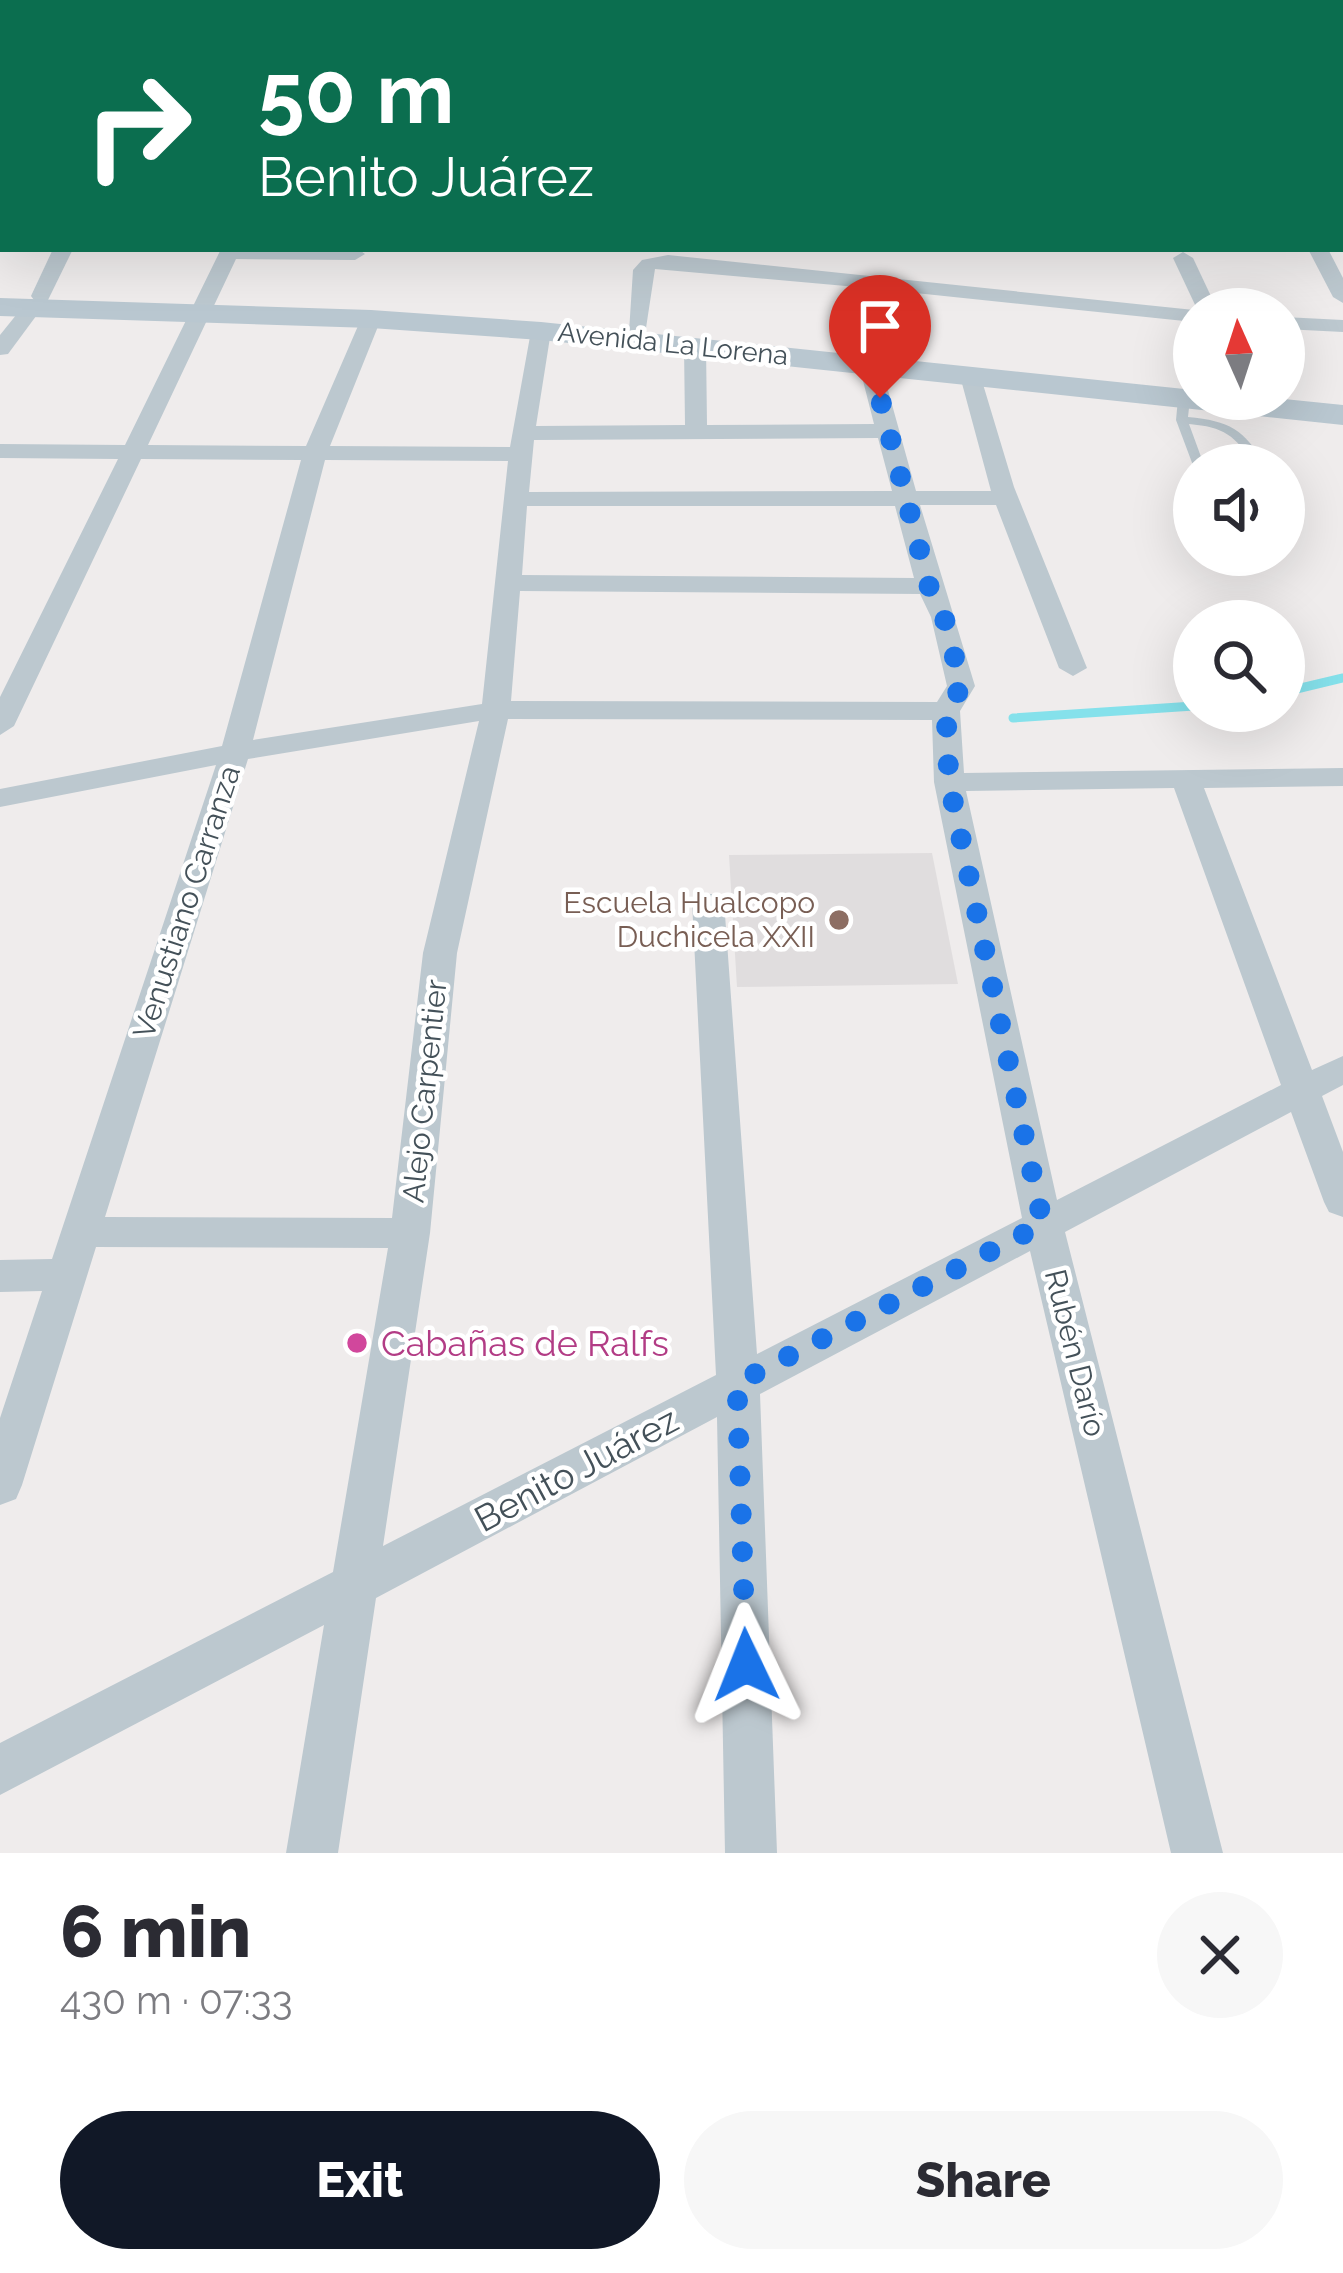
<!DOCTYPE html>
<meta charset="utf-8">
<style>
body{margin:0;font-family:Raleway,sans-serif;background:#f7f7f7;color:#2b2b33;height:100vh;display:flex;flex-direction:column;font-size:45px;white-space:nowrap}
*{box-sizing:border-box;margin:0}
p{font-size:39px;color:#7c7c81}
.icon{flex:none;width:66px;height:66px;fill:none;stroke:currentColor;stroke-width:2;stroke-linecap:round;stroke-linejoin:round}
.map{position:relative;height:1853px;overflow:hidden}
.panel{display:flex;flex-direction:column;background:#fff;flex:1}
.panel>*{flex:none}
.banner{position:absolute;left:0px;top:0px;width:1344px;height:252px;box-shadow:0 12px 48px #0002;background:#0b6e4f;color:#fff;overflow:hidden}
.needle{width:78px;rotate:357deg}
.buttons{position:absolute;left:1173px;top:288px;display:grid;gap:24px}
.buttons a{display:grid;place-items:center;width:132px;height:132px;border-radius:50%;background:#fff;box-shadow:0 12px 48px #0002;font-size:60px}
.pin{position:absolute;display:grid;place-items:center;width:102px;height:102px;color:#fff;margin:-123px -51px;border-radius:50% 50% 50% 0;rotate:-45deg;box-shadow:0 0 12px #0007}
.pin .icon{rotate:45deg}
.me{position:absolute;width:132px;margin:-66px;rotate:358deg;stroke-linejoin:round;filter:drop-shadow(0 0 9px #0008)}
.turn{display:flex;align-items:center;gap:42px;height:252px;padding:0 60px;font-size:54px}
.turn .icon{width:156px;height:156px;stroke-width:2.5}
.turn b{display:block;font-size:84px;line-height:102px}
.round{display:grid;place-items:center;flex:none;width:126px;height:126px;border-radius:63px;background:#f7f7f7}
.headline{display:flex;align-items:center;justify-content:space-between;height:204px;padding:0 60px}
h1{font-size:72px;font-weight:800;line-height:90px}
.cta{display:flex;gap:24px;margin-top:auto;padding:24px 60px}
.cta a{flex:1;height:138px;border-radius:72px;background:#111827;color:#fff;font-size:48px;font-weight:800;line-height:138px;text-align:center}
.cta a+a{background:#f7f7f7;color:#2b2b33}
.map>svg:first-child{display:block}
.education{fill:#e0ddde}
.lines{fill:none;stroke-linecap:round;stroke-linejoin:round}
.stream{stroke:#85e1eb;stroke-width:9}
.river{fill:#85e1eb;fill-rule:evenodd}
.service{fill:#bcc8cf;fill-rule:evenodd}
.minor{fill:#bcc8cf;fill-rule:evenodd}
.tertiary{fill:#bcc8cf;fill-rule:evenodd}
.secondary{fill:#b9c7d0;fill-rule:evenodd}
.route{stroke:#1a73e8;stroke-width:21;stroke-dasharray:0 37.8}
.education-dot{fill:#8d6e63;stroke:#fff;stroke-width:4.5}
.hotel-dot{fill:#d1479c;stroke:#fff;stroke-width:4.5}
.labels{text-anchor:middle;stroke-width:9;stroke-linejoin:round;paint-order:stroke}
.far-street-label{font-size:27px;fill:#445159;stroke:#fff}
.street-label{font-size:30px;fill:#445159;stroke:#fff}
.education-label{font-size:30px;fill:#785e54;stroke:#fff;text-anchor:end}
.near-hotel-label{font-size:36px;fill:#b23c85;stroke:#fff;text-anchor:start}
.near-street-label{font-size:36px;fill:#445159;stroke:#fff}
</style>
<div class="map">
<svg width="1343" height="1853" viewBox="0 0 1343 1853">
<rect width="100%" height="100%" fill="#efecec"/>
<path class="education" d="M932 853 958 984 737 987 729 855Z"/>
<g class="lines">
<g class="stream">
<path d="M1284 692 1343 678"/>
<path d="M1013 718 1194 706"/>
</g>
<rect class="river" x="0" y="115" width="3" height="18"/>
<g class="service">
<rect x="1341" y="146" width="2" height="6"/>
<path d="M1184 396 1190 399 1188 417C1230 421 1243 429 1266 465H1254C1235 435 1224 427 1189 424L1204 465H1194V468L1176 420 1178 399Z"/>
</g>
<g class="minor">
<path d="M1168 0H1182L1184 3H1170Z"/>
<rect x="1341" y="12" width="2" height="8"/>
<rect x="0" y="55" width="3" height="10"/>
<rect x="1341" y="58" width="2" height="10"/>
<rect x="0" y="171" width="3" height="10"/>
<path d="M53 249H73L48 300H34L31 296Z"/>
<path d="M221 249H358L365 254 355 260 236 259 148 445 306 446 361 319 371 313 381 319 330 446 510 447 531 331 541 325 551 331 536 426 685 425 684 346 695 340 706 346 707 425 874 424 859 365 867 359 857 353 868 288 655 269 646 328 629 332 633 270 642 260 668 255 1194 310V322L887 290 879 353 871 359 881 365 916 491H991L960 376 963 371H979L1014 487 1087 668 1073 676 1059 668 996 505H920L975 686 960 711 964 773 1343 768V786L1204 788 1312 1070 1343 1056V1085L1322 1096 1343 1152V1217L1329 1212 1324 1202 1291 1112 1065 1232 1223 1853H1171L1030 1251 760 1394 777 1853H725L717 1417 376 1598 338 1853H286L324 1625 0 1795V1743L333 1572 388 1248 96 1247 22 1485 16 1499 0 1505V1418L42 1291 0 1292V1260L52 1259 216 765 0 807V789L222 746 301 460 141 459 14 726 0 735V697L118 459 0 458V444L125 445ZM878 438 892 491 529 492 534 440ZM325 460 508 461 482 704 253 740ZM527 506H895L914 578 522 575ZM520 591 920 594 931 617 947 686 937 702 511 701ZM508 719 932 720 934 782 1022 1218 757 1354 724 901 719 894H697L692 901 716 1375 383 1546 430 1233 457 953ZM479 721 423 953 392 1218 105 1217 248 759ZM1174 788 1281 1085 1057 1200 966 791Z"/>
<path d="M1308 249H1328L1343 278V303L1333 297Z"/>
<path d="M1183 252 1193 258 1217 309H1197L1173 258Z"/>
<path d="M25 304 42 308 8 354 0 355V335Z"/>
<path d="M1284 317 1343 320V332L1284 329Z"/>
</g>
<g class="tertiary">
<path d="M1306 0H1324L1326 3H1308Z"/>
<path d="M1341 25 1343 26V39L1341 38Z"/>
</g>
<path class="secondary" d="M0 298 371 310 541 322 1194 390V399H1284L1343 405V425L541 340 371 328 0 316Z"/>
</g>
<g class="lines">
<path class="route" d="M746 1665 737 1383 1043 1224 949 782 946 711 962 686 944 617 929 586 880 398"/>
</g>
<circle class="education-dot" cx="839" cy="920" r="12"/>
<circle class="hotel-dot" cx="357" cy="1343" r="12"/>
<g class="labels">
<g class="far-street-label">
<text transform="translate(673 344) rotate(6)" y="9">Avenida La Lorena</text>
</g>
<g class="street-label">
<text transform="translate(187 902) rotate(-72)" y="10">Venustiano Carranza</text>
<text transform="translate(425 1091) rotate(-84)" y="10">Alejo Carpentier</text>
<text transform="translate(1075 1353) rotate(76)" y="10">Rubén Darío</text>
</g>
<g class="education-label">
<text x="815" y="913">Escuela Hualcopo<tspan x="815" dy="34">Duchicela XXII</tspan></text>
</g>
<g class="near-hotel-label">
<text x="381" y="1356">Cabañas de Ralfs</text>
</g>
<g class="near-street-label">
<text transform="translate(576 1469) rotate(-28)" y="13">Benito Juárez</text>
</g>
</g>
</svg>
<div class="buttons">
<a><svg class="needle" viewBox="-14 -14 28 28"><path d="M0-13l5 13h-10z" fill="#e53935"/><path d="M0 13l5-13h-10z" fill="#7c7c81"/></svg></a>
<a><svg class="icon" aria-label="sound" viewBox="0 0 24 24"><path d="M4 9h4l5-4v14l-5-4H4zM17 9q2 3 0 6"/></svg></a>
<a><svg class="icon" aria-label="search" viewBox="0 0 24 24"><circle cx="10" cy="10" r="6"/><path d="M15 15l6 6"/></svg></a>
</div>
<div class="pin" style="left:880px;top:398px;background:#d93025"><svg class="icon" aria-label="arrive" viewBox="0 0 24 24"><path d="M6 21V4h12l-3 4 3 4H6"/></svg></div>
<svg class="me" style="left:746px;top:1665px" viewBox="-20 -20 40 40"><path d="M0-17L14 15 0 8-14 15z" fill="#1a73e8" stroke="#fff" stroke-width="4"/></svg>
<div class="banner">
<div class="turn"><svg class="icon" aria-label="right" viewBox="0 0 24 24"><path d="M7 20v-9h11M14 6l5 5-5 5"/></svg><div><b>50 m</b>Benito Juárez</div></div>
</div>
</div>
<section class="panel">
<div class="headline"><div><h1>6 min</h1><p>430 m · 07:33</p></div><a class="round"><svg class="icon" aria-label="close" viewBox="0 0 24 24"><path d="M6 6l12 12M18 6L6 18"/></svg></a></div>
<div class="cta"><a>Exit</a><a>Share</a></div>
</section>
